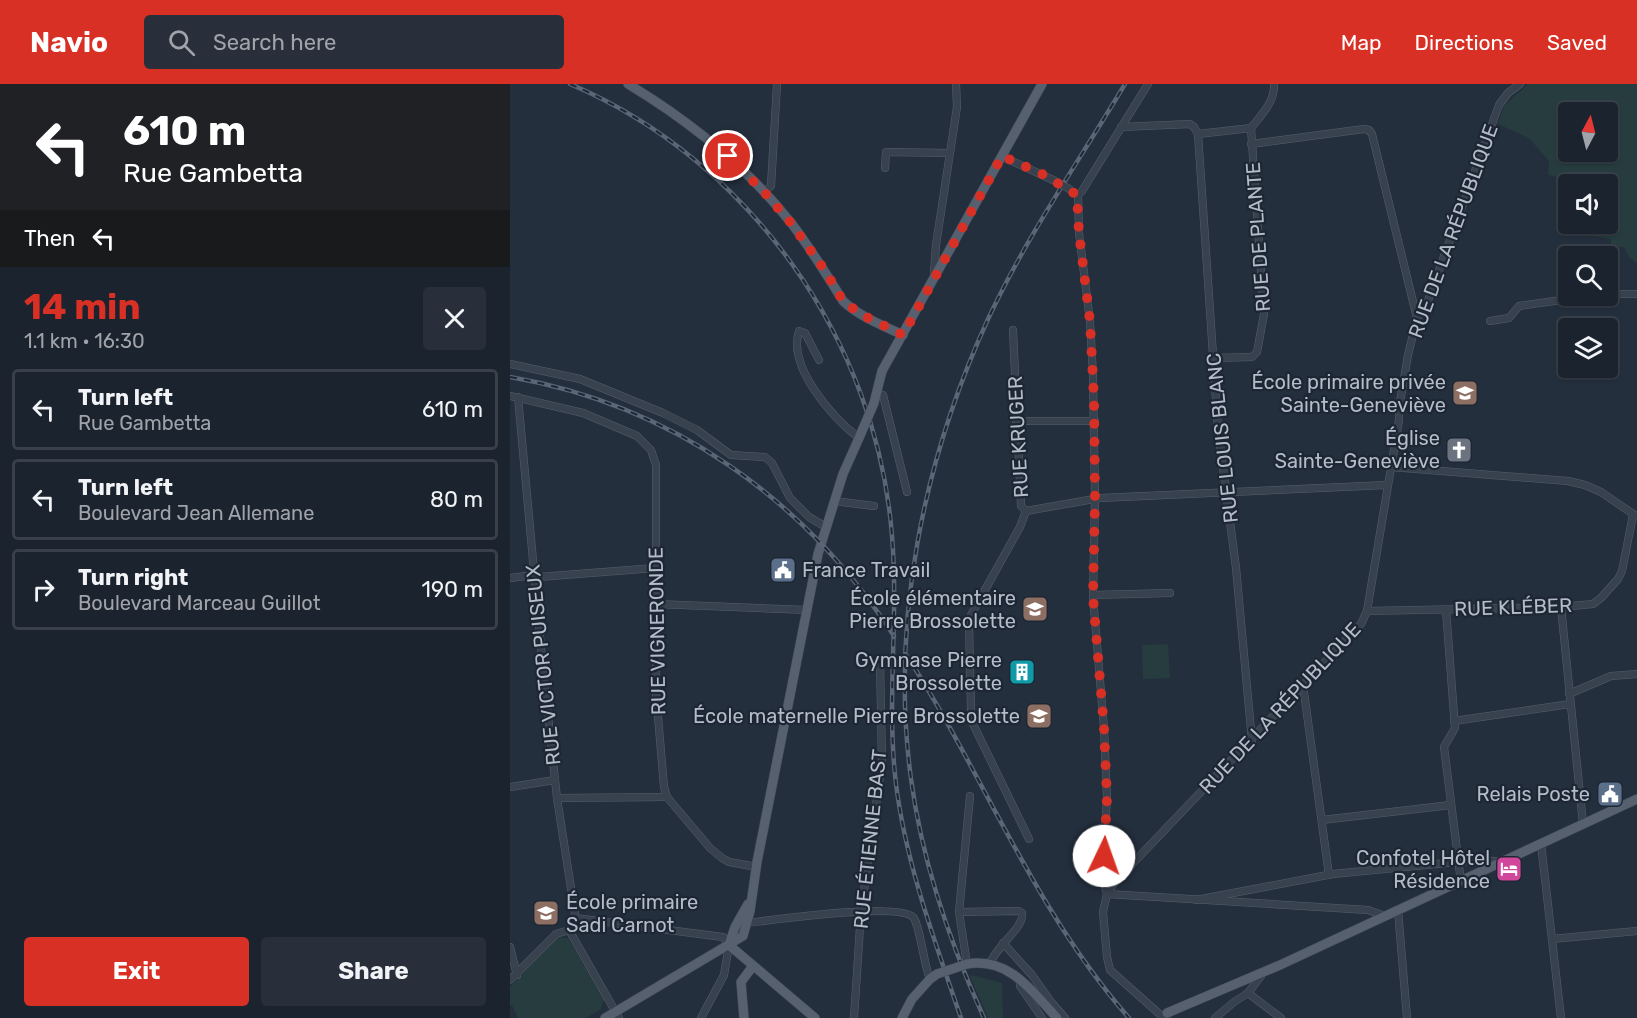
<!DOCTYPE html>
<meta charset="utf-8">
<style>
body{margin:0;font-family:Rubik,sans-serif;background:#282f3a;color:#f1f3f6;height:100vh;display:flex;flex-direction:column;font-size:22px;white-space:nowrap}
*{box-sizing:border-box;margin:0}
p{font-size:20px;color:#a0a4aa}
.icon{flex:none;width:33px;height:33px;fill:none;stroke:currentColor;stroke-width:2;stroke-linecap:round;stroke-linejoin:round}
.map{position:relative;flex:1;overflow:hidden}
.details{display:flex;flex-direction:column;background:#1b232e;width:510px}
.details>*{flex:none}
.banner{background:#202124;color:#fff;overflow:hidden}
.needle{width:39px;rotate:7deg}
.controls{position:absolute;left:1048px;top:18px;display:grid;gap:12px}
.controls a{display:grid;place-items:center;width:60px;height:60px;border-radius:6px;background:#1b232e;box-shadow:0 2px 4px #0004,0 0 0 2px #39404a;font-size:30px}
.pin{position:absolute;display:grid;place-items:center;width:51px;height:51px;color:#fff;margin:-26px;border:3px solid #fff;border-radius:50%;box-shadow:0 2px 6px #0007}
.me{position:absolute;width:66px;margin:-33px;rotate:3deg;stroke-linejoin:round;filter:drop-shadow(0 0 4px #0008)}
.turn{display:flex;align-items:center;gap:21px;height:126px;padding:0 24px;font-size:27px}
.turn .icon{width:78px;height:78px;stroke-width:2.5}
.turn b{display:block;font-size:42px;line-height:51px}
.then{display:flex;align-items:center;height:57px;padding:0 24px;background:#0003;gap:12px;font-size:22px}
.round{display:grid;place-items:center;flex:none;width:63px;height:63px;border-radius:6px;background:#282f3a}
.overview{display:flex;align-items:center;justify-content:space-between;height:102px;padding:0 24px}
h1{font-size:36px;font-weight:700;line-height:45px;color:#d93025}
.action{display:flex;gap:12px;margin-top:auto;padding:12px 24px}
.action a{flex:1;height:69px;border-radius:6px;background:#d93025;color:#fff;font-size:24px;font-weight:700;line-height:69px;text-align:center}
.action a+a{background:#282f3a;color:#f1f3f6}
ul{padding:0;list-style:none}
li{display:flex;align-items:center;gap:18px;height:81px;margin:0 12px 9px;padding:0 12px;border:3px solid #39404a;border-radius:6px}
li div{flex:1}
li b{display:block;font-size:22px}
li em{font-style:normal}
header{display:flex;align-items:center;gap:36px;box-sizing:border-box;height:84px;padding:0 30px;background:#d93025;color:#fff}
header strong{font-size:28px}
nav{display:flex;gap:33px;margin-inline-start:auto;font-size:21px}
.search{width:420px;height:54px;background:#282f3a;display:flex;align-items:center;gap:15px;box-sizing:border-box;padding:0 21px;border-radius:6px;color:#a0a4aa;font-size:22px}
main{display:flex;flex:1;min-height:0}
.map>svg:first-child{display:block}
.green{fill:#263c3f;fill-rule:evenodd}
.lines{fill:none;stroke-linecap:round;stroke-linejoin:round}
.major-tunnel{stroke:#3a4453;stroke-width:9;stroke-dasharray:9 4.5;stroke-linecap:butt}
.minor-casing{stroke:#565f6c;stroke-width:8}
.major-casing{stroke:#414a57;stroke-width:10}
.minor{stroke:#38414e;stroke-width:7}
.major{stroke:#56606e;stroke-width:9}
.rail-casing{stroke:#5a6575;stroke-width:4.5}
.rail{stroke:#1d2633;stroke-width:2;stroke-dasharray:7;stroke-linecap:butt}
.minor-bridge-casing{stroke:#565f6c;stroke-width:8;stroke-linecap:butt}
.major-bridge-casing{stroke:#414a57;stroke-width:10;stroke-linecap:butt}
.minor-bridge{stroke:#38414e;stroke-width:7}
.major-bridge{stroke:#56606e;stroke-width:9}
.route{stroke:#d93025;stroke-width:10;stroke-dasharray:0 18}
.labels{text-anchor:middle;stroke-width:4.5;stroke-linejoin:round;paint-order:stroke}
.street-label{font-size:20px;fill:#b4bcc9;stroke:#1d2633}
.poi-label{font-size:20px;fill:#b4bcc9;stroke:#1d2633;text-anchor:end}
</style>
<header>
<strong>Navio</strong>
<div class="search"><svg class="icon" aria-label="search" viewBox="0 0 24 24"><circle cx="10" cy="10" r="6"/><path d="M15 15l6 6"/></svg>Search here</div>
<nav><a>Map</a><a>Directions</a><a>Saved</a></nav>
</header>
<main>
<section class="details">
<div class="banner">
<div class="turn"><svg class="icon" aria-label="left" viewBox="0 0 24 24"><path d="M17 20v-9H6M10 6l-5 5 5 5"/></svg><div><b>610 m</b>Rue Gambetta</div></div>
<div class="then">Then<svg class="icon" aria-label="left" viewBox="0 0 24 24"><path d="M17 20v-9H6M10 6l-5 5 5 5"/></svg></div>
</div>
<div class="overview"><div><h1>14 min</h1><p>1.1 km · 16:30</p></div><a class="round"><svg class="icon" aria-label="close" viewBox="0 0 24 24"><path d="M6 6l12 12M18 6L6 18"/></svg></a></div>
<ul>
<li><svg class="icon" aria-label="left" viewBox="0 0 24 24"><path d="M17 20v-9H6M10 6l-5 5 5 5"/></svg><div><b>Turn left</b><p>Rue Gambetta</p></div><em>610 m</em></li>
<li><svg class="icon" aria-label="left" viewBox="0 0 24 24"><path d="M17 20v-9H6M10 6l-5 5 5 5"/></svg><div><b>Turn left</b><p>Boulevard Jean Allemane</p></div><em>80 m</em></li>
<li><svg class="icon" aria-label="right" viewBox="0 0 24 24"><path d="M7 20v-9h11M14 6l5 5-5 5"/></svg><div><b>Turn right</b><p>Boulevard Marceau Guillot</p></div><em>190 m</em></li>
</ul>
<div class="action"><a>Exit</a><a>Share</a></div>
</section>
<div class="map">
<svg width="1127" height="934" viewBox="0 0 1127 934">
<rect width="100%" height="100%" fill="#242f3e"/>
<g class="green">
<path d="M1018 0H1127V179L1120 174 1114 163 1101 162V155L1063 149 1065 140H1098V100H1074V99L1038 91 1039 77 1019 54 988 40 994 22ZM1098 28V68H1059V28Z"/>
<path d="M658 560 660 594 633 595 632 561Z"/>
<path d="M47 853 58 854 94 915 91 925 76 934H8L2 921H0V903Z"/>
<path d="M462 891 492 899 493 934H478L460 892Z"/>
</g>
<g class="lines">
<path class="major-tunnel" d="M660 934 661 933"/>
<defs>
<g id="minor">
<path d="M611 43 680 40 684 43 688 50 741 44"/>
<path d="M688 50 708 345 726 484 742 657"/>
<path d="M741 60 854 45 859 46 862 50 907 234"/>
<path d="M491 72 543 96"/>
<path d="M375 84 376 68 439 69"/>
<path d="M254 108 261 102 267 0"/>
<path d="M568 111 569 149 580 237 583 292 585 414 583 513 594 644 597 714 592 791 597 810"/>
<path d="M568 111 572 107 638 0"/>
<path d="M424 189 426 161 447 23 446 0"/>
<path d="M1098 210H1127"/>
<path d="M980 237 999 234 1009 222 1080 212"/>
<path d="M503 246 511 422 516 427 510 443 461 531 459 540 461 625 462 638 519 755"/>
<path d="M703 274 742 273 747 268 754 230 741 44C751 31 765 18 764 0"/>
<path d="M309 276 295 249 289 247C277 283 323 334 349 354"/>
<path d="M0 280 70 295 153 329 187 346 221 371 255 373 262 379 280 414 299 433 316 443"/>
<path d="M366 310 373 311 397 408"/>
<path d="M0 312 73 329 127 352 141 366 146 381V609L154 703 157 713 200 764 212 774 219 778 247 783"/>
<path d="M8 313 34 596 47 714 65 830V834L59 846"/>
<path d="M506 337H585"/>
<path d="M881 383 1058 397 1075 401 1091 408 1126 432"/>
<path d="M324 417 364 422"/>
<path d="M516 427 590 414 877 401"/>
<path d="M0 494 24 491 29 493 145 484"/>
<path d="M583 511 660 509"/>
<path d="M146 520 297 526"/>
<path d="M1051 523 1073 740"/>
<path d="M936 526 945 644 934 663 951 798"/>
<path d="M857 527 1051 523 1083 520 1091 514 1108 495 1112 487 1123 431"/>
<path d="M793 601 819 791"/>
<path d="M1059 610 1101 592 1127 590"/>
<path d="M944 637 1060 620"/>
<path d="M0 703 45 696"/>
<path d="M47 714 157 713"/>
<path d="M812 736 941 721"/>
<path d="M1031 760 1051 934"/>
<path d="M597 810 858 826 875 832"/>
<path d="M686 816 823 790 947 778 975 776 990 778"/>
<path d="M888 826 897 934"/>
<path d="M449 828 460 712"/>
<path d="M65 834 213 853 219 861 214 891 191 934"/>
<path d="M237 839C263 836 387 818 403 833 410 841 414 882 420 895"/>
<path d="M59 846 109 934"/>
<path d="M1042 855 1127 847"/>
<path d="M493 859 522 891 541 918 555 934"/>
<path d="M0 863 7 891"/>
<path d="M457 880 449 828 509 827 512 829C515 843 485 863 480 880"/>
<path d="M0 896 46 850 59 846"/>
<path d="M511 898 510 902 532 934"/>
<path d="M738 909 771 934"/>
<path d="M344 934 351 828 372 678 370 577"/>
<path d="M654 934 600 886 597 873 593 828 597 810 604 799 851 540 857 527 889 336V324L898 271 907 234 916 222 989 21 998 9 1010 0"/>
<path d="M705 934 724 918 738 909 751 892"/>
</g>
<g id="major">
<path d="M118 0C181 38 236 82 282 140 301 165 317 191 333 217 350 233 372 241 393 251"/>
<path d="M372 287 532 0"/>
<path d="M219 861 305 934"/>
<path d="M219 861 225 843 238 820"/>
<path d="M457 880C499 873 522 907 547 934"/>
<path d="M657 929 770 881 1127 715"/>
<path d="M95 934 233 852 240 827 247 778 308 470 333 390 349 354"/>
<path d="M234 934 231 898 243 882"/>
<path d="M392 934 402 915 420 895"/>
</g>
</defs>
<use href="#minor" class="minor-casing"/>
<use href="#major" class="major-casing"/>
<use href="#minor" class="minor"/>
<use href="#major" class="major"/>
<defs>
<g id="rail">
<path d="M60 0C241 77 367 257 382 452 389 535 376 617 386 700 396 780 425 858 451 934"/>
<path d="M0 293C162 321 295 415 384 552"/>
<path d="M397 572C474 691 524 826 619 934"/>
<path d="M474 934C440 859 412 777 401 695 380 539 413 376 479 233 517 152 569 77 615 0"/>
</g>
</defs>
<use href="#rail" class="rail-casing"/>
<use href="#rail" class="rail"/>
<defs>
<path id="minor-bridge" d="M543 96 561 106"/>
<g id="major-bridge">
<path d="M349 354 364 319 372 287"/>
<path d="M420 895 427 890 457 880"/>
</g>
</defs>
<use href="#minor-bridge" class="minor-bridge-casing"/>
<use href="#major-bridge" class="major-bridge-casing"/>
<use href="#minor-bridge" class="minor-bridge"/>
<use href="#major-bridge" class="major-bridge"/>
</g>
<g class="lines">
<path class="route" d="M218 72 254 108 281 139 316 188 333 217 352 231 393 251 492 72 534 91 567 111 569 149 580 237 584 315 585 414 583 513 594 644 597 714 594 772"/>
</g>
<defs>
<symbol id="school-square" viewBox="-11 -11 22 22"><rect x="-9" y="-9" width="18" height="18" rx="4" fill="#8d6e63" stroke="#1d2633"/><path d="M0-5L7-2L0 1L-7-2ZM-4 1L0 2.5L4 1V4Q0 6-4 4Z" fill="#fff"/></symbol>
<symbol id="church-square" viewBox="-11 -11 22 22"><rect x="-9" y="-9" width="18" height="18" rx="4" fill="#6b7280" stroke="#1d2633"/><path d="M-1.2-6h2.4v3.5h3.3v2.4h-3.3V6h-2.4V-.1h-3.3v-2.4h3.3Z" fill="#fff"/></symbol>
<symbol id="civic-square" viewBox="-11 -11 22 22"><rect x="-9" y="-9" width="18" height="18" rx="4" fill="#5c6f8a" stroke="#1d2633"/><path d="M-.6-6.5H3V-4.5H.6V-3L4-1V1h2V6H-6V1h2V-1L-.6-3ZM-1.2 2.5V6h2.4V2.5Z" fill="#fff"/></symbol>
<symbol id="building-square" viewBox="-11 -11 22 22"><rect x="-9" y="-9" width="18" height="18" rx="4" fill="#0f9aa8" stroke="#1d2633"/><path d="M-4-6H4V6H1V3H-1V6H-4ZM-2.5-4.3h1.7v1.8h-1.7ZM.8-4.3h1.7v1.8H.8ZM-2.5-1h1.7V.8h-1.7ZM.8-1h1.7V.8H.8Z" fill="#fff"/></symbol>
<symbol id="hotel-square" viewBox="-11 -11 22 22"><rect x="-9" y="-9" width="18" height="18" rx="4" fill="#d1479c" stroke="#1d2633"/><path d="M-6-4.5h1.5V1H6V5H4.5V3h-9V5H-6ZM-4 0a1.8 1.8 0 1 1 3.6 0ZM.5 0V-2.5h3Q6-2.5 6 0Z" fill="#fff"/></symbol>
</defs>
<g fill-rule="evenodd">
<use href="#school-square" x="940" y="294" width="30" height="30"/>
<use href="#church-square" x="934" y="351" width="30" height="30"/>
<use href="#civic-square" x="258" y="471" width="30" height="30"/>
<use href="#school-square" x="510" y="510" width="30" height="30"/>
<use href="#building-square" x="497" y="573" width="30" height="30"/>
<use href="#school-square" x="514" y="617" width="30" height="30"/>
<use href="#civic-square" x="1085" y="695" width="30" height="30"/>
<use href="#hotel-square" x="984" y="770" width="30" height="30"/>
<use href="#school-square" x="21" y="814" width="30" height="30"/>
</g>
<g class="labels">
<g class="street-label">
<text transform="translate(943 147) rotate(-70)" y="7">RUE DE LA RÉPUBLIQUE</text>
<text transform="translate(748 153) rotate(-94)" y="7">RUE DE PLANTE</text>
<text transform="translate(508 353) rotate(-93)" y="7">RUE KRUGER</text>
<text transform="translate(712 354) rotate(-96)" y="7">RUE LOUIS BLANC</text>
<text transform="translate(1003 523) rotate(-2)" y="7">RUE KLÉBER</text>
<text transform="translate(147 547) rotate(-91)" y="7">RUE VIGNERONDE</text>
<text transform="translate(33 581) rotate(-96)" y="7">RUE VICTOR PUISEUX</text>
<text transform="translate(770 624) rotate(-47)" y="7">RUE DE LA RÉPUBLIQUE</text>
<text transform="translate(360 755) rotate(-84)" y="7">RUE ÉTIENNE BAST</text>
</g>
<g class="poi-label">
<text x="936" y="305">École primaire privée<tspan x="936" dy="23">Sainte-Geneviève</tspan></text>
<text x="930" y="361">Église<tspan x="930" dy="23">Sainte-Geneviève</tspan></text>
<text x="292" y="493" text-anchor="start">France Travail</text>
<text x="506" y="521">École élémentaire<tspan x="506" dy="23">Pierre Brossolette</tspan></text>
<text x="492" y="583">Gymnase Pierre<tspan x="492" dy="23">Brossolette</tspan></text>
<text x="510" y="639">École maternelle Pierre Brossolette</text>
<text x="1080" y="717">Relais Poste</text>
<text x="980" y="781">Confotel Hôtel<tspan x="980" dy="23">Résidence</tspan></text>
<text x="56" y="825" text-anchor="start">École primaire<tspan x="56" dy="23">Sadi Carnot</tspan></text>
</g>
</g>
</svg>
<div class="controls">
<a><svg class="needle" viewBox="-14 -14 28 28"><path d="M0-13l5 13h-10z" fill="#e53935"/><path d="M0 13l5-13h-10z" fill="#a0a4aa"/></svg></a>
<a><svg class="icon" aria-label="sound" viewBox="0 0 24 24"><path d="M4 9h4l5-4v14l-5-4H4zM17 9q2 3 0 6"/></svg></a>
<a><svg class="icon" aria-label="search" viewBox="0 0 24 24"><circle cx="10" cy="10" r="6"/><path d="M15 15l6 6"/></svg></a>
<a><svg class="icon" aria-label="layers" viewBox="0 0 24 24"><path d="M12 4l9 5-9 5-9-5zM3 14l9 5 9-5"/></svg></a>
</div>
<div class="pin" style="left:218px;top:72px;background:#d93025"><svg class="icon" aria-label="arrive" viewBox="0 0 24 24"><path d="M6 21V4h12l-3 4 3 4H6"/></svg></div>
<svg class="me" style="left:594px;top:772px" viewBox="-20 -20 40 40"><circle r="19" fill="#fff"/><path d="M0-13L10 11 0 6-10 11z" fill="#d93025"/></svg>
</div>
</main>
